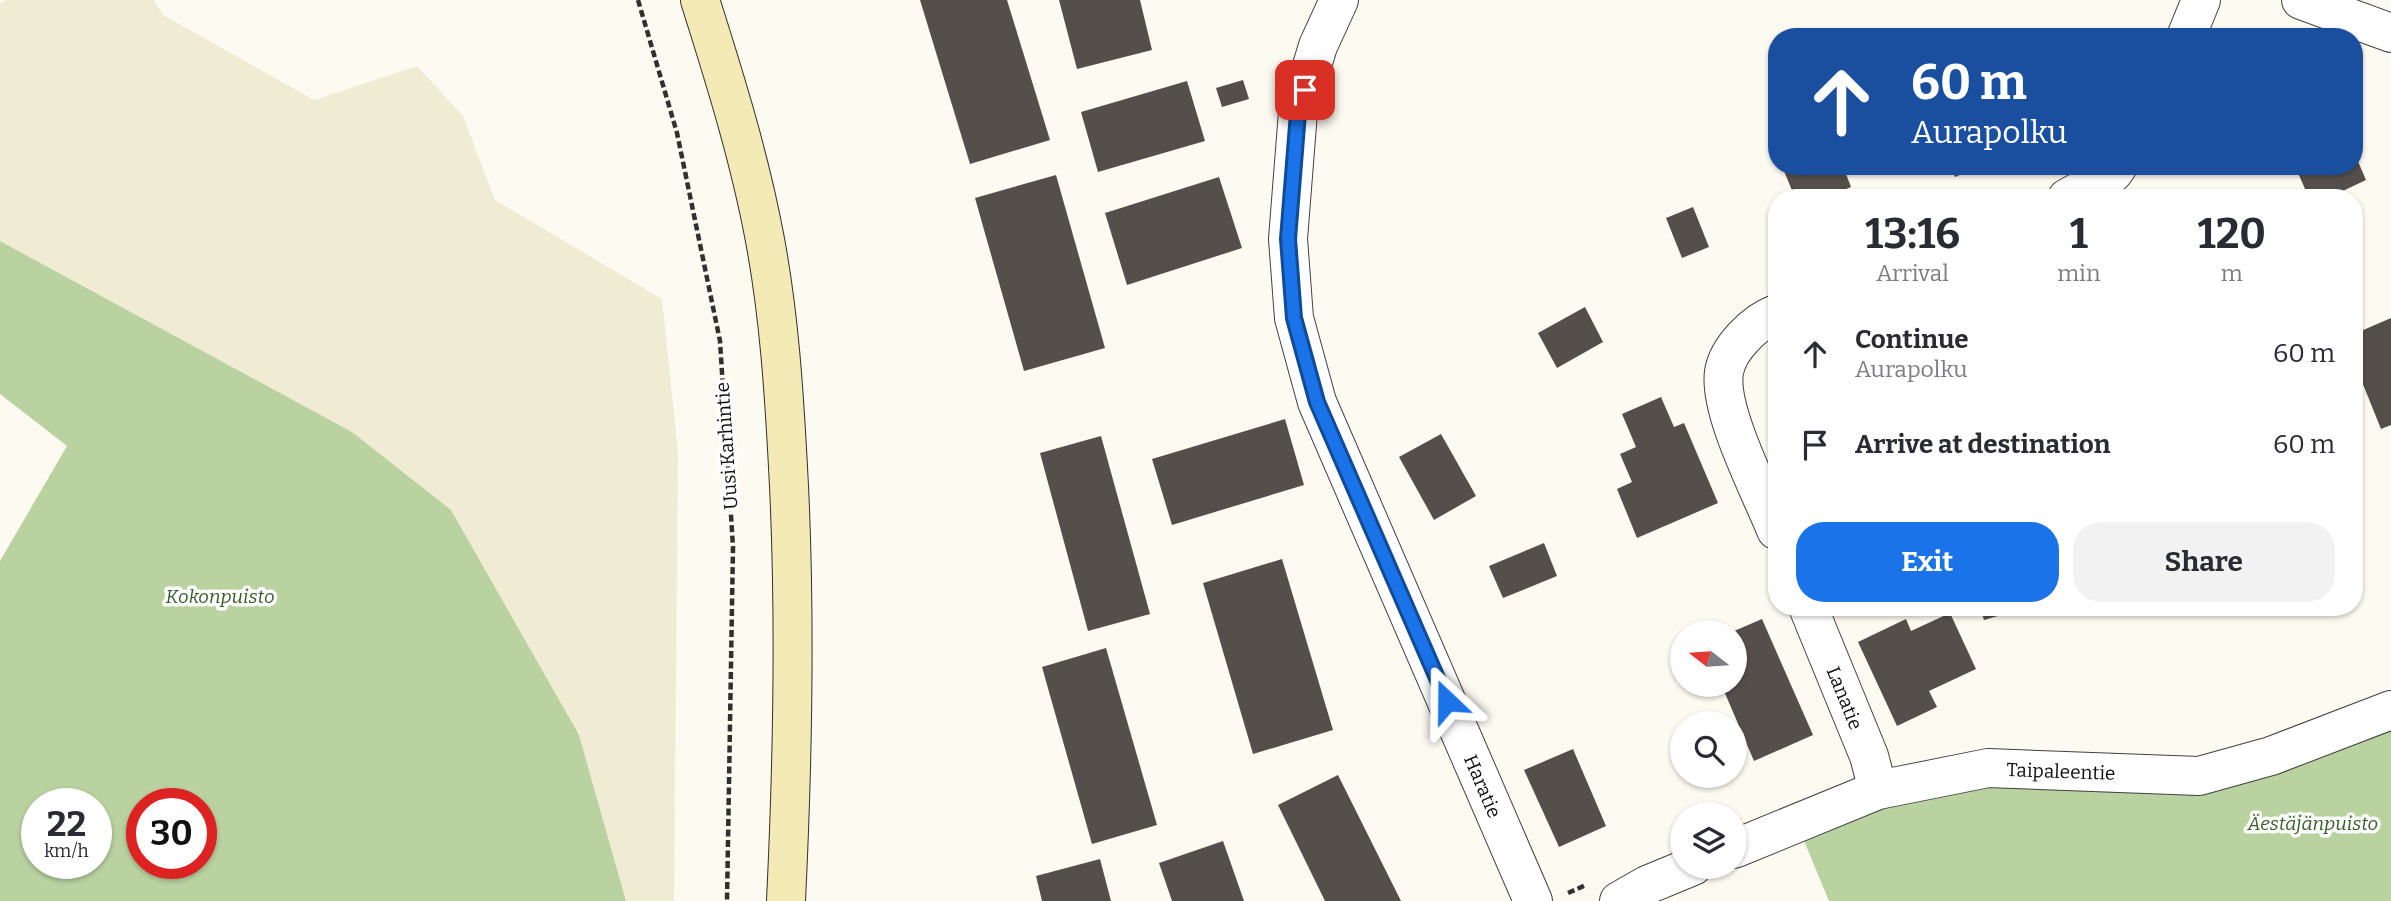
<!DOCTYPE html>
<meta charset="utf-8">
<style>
body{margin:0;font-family:Bitter,serif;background:#f2f2f3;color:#2b2b33;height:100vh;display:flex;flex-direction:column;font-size:26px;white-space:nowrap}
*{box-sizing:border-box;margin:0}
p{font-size:23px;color:#7c7c81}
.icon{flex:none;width:38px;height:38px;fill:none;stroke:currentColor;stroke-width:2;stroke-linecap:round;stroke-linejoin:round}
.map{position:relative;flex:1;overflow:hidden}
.details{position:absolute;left:1768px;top:189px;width:595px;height:427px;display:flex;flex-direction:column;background:#fff;border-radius:28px;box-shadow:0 2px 5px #0004}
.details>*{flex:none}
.banner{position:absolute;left:1768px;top:28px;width:595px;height:147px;border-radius:28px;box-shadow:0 2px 5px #0004;background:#1a4fa0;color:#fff;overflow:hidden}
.needle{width:46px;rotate:287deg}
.fabs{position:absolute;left:1670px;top:620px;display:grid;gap:14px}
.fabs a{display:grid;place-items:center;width:77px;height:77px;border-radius:50%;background:#fff;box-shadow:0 2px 5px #0004;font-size:35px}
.speed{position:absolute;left:21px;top:788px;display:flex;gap:14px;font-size:35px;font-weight:700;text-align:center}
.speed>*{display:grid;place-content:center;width:91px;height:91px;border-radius:50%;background:#fff;box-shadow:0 2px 5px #0004;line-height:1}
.speed small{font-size:18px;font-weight:400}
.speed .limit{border:10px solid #d22;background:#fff;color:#111}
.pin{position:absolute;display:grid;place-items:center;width:60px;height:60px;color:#fff;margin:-30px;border-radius:14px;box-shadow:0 4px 10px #0006}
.me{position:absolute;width:77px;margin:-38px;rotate:337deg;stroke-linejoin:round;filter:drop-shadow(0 0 5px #0008)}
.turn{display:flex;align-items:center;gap:24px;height:147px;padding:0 28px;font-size:32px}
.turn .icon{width:91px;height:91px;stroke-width:2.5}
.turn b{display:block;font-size:49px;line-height:60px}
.eta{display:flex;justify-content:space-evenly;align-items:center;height:119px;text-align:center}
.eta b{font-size:42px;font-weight:700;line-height:49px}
.action{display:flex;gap:14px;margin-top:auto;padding:14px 28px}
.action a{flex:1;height:80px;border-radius:28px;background:#1a73e8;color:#fff;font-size:28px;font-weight:700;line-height:80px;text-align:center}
.action a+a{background:#f2f2f3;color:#2b2b33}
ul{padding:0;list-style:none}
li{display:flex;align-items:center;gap:21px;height:91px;padding:0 28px}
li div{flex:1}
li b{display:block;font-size:26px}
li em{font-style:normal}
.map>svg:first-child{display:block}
.farmland{fill:#f0ecd4}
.forest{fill:#b9d2a0;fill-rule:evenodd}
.building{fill:#554f4c}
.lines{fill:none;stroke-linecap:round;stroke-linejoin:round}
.street-casing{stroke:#414141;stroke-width:40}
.secondary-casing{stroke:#303030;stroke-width:40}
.path{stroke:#303030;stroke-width:4.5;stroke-dasharray:7 3.5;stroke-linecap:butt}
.street{stroke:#fff;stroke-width:38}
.secondary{stroke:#f4eab5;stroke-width:38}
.route-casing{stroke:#114b97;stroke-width:18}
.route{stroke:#1a73e8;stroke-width:12}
.labels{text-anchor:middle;stroke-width:7;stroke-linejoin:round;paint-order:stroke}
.street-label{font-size:19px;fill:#0e0e0e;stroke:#fff}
.park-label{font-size:19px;font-style:italic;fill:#355d27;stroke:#fff}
</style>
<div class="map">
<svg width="2391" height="901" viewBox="0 0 2391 901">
<rect width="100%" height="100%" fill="#fdfaf1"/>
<path class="farmland" d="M7 0H154L163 15 314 100 417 66 463 116 495 200 662 299 678 452 674 901H626L579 735 352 432 0 241V3Z"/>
<g class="forest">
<path d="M0 241 352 432 451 510 579 735 626 901H0V561L67 446 0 394ZM37 803H96V863H37ZM142 803H201V863H142Z"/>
<path d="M2391 710V901H1829L1797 824 1878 790 2199 776Z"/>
</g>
<g class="building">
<path d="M920 0H1007L1050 140 970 164Z"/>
<path d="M1059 0H1140L1152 50 1077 69Z"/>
<path d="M1243 80 1249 99 1222 107 1216 88Z"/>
<path d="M1187 81 1205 141 1098 172 1081 112Z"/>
<path d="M2354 152 2366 180 2328 198H2309L2295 166H2354Z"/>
<path d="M1782 166H1843L1851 187 1825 198H1795Z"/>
<path d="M1951 166H1981L1955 177Z"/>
<path d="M1056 175 1105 348 1024 371 975 198Z"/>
<path d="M1219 177 1242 248 1127 285 1105 213Z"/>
<path d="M1693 207 1709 247 1682 258 1666 218Z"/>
<path d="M1585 307 1603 342 1557 368 1538 333Z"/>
<path d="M2391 318V425L2381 429 2354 362V334Z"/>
<path d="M1661 397 1674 427 1684 423 1718 503 1637 538 1617 489 1632 482 1620 454 1636 447 1622 414Z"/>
<path d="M1285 419 1304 485 1172 525 1152 459Z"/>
<path d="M1441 434 1476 496 1434 520 1399 457Z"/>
<path d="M1101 436 1150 614 1088 631 1040 453Z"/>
<path d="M1544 543 1557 576 1503 598 1489 566Z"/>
<path d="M1282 559 1333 730 1253 754 1203 583Z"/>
<path d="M1980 607H2025V608L1984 620Z"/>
<path d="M1950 613 1976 669 1929 691 1937 707 1897 726 1858 642 1906 619 1911 631Z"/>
<path d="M1762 619 1813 735 1754 761 1721 684H1734V631Z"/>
<path d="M1106 648 1157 825 1092 844 1042 667Z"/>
<path d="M1573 749 1606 826 1559 847 1524 770Z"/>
<path d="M1338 775 1401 901H1325L1278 805Z"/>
<path d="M1223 841 1244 901H1172L1159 863Z"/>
<path d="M1100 859 1111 901H1042L1036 876Z"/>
</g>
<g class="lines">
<defs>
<g id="street">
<path d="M1339 0 1318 46 1298 112 1288 239 1294 318 1317 402 1533 901"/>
<path d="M2301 0 2391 33"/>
<path d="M2186 37 2201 0"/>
<path d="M2067 198 2113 173 2118 166"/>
<path d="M1776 314C1755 322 1728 348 1724 372 1718 411 1761 492 1776 530"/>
<path d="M1808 607 1869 756 1878 790"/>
<path d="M1734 849 1878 790 1988 768 2199 776 2271 756 2391 710"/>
<path d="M1619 901 1647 885 1693 866"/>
</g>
<path id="secondary" d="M700 0C725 79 750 159 765 240 779 315 784 391 788 467 796 612 793 756 786 901"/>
</defs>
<use href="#street" class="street-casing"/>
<use href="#secondary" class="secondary-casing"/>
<g class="path">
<path d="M638 0 677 133 720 341 733 547 727 901"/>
<path d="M1568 893 1586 885"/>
</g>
<use href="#street" class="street"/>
<use href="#secondary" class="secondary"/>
</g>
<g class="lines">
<defs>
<path id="route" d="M1305 90 1298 113 1288 239 1294 318 1317 402 1447 701"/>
</defs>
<use href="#route" class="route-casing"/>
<use href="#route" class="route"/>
</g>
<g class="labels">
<g class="street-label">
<text transform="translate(726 446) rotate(-94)" y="7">Uusi Karhintie</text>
<text transform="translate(1845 698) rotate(68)" y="7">Lanatie</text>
<text transform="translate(2061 771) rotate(2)" y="7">Taipaleentie</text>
<text transform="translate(1483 786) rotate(67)" y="7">Haratie</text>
</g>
<g class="park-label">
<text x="220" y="603">Kokonpuisto</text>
<text x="2313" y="830">Äestäjänpuisto</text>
</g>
</g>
</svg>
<div class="fabs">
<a><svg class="needle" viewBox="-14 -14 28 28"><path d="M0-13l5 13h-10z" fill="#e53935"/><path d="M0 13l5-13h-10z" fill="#7c7c81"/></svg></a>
<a><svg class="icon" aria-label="search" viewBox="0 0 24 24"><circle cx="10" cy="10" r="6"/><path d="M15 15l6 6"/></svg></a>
<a><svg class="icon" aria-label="layers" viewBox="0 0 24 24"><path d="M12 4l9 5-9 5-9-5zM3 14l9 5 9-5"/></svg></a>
</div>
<div class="speed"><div>22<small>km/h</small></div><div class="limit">30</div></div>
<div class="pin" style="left:1305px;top:90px;background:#d93025"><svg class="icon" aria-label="arrive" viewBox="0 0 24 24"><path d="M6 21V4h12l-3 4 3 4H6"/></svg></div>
<svg class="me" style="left:1447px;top:701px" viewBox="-20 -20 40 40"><path d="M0-17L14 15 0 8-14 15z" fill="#1a73e8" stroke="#fff" stroke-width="4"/></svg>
<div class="banner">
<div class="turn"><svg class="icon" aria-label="ahead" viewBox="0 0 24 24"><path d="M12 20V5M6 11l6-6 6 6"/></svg><div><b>60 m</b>Aurapolku</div></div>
</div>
<section class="details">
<div class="eta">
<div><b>13:16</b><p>Arrival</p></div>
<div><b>1</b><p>min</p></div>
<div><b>120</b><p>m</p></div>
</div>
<ul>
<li><svg class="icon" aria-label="ahead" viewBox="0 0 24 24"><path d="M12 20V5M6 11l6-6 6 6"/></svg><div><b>Continue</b><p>Aurapolku</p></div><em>60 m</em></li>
<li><svg class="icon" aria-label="arrive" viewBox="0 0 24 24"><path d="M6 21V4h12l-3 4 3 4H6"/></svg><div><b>Arrive at destination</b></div><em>60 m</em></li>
</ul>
<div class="action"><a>Exit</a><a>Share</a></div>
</section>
</div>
